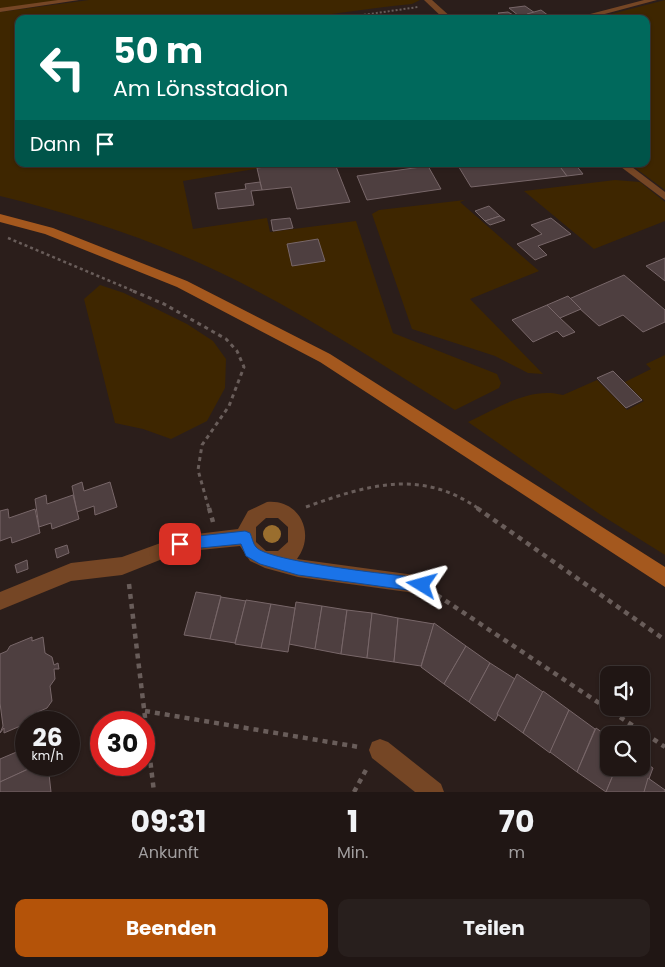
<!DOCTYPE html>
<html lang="de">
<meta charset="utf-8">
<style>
body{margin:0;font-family:Poppins,sans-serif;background:#281f1d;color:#f1f3f6;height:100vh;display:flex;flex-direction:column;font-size:19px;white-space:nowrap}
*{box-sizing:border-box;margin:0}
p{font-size:16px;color:#a29fa0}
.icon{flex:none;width:28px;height:28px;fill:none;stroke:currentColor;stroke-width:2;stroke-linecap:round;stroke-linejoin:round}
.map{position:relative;height:792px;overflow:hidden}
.sheet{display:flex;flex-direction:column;background:#201614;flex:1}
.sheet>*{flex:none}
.guide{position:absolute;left:15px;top:15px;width:635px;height:152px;border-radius:10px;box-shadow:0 1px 4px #0004,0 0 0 1px #3d3534;background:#00695c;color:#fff;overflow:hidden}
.fabs{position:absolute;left:600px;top:666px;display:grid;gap:10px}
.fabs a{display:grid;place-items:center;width:50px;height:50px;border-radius:10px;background:#201614;box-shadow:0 1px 4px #0004,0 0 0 1px #3d3534;font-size:25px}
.speed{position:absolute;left:15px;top:711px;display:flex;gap:10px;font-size:25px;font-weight:700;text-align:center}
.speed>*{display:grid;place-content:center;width:65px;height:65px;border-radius:50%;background:#201614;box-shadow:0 1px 4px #0004,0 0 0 1px #3d3534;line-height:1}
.speed small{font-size:12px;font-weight:400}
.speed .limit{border:8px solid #d22;background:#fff;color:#111}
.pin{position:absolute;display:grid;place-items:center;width:42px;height:42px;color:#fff;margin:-21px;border-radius:10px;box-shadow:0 2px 8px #0006}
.me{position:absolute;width:55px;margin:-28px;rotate:278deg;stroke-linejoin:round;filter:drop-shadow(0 0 4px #0008)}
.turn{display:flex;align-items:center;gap:18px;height:105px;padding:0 15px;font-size:22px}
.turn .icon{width:65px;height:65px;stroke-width:2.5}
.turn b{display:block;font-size:35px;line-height:42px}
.then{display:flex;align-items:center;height:48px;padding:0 15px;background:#0003;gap:10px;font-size:19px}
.eta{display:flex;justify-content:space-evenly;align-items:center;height:85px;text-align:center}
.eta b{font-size:30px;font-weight:700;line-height:35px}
.action{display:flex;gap:10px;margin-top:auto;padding:10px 15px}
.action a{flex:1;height:58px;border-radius:10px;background:#b45309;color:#fff;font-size:20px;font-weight:700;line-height:58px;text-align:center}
.action a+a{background:#281f1d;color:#f1f3f6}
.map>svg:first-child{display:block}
.green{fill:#3e2600}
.building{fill:#4e3f40;stroke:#786769}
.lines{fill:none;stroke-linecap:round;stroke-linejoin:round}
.path-far3{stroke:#695d5a;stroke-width:2;stroke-dasharray:2 2;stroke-linecap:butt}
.path-far2{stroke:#695d5a;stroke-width:2.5;stroke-dasharray:3 3;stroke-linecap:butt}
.path-far1{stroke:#695d5a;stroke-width:3;stroke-dasharray:4 4;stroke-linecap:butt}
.path{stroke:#695d5a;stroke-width:4.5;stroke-dasharray:5 5;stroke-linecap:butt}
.street{fill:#754625;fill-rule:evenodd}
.secondary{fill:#a4581e;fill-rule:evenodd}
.tree{fill:#9a6e2e}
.route{fill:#1a73e8;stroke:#114b97}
</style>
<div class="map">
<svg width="665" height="792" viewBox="0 0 665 792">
<rect width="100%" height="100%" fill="#2b1e1b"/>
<g class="green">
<path d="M0 0H64L0 9Z"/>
<path d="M89 0H420L412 4C367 8 323 17 277 19 191 22 105 19 19 19V164H267V167L183 181 193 229 267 218 270 232 356 221 393 333 497 374 501 383 499 388 455 410C377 362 301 311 219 272 150 239 74 214 0 196V12Z"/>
<path d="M665 0V190L630 164H646V19H592Z"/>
<path d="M615 180 640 182 665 202V221L594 249 524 191Z"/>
<path d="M465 200 460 202 539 271 470 299 543 374 528 373 495 356 412 329 372 214 379 210Z"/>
<path d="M100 285 124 293 187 324 213 341 226 359 225 388 207 421 171 439 143 429 115 423 84 299Z"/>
<path d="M665 355V555L601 515 468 422C498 408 530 386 563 395L597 380 627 410 644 401 625 382 651 369 646 364Z"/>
</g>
<g class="building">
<path d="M525 6 535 13 519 16 509 8Z"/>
<path d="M541 10 549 16 533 19 527 14Z"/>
<path d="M508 12 515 16 504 18 498 13Z"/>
<path d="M294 164H335L350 202 297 209 291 187 262 190 257 168Z"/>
<path d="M457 164H558L567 176 471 187Z"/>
<path d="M558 164H575L583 174 567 176Z"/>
<path d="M428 166 441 189 367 200 357 176Z"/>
<path d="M260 182 262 190 251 191 254 205 218 209 215 193 246 189 245 184Z"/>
<path d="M489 206 500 216 485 221 475 211Z"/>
<path d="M500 216 505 220 490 225 485 221Z"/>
<path d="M290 218 293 228 273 231 271 220Z"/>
<path d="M551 218 571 234 538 246 547 255 535 260 517 244 542 234 531 225Z"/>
<path d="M318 239 325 261 292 266 287 244Z"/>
<path d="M665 258V281L646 266Z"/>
<path d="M624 275 665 310V322L643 332 623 315 599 326 569 299Z"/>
<path d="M568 296 581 309 560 318 547 305Z"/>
<path d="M547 305 560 318 575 332 563 337 557 331 533 342 512 320Z"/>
<path d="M613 371 642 400 626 408 597 378Z"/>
<path d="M82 482 84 491 110 482 117 507 95 515 94 506 77 512 72 486Z"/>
<path d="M46 495 47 504 73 495 79 519 52 529 51 523 39 527 35 499Z"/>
<path d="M8 509 9 518 35 509 40 533 12 543 11 537 0 541V511Z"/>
<path d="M67 545 69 553 57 558 55 549Z"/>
<path d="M27 560 28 569 17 573 15 565Z"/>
<path d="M196 592 221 596 210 639 184 635Z"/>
<path d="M221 597 246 601 235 643 210 639Z"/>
<path d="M246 600 271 604 261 648 235 644Z"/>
<path d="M296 602 322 606 315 649 289 644Z"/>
<path d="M271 604 295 608 288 652 261 648Z"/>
<path d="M322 606 347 610 341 654 315 649Z"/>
<path d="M347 610 372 613 367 658 341 654Z"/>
<path d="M372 613 398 618 394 662 367 658Z"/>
<path d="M398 618 434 624 421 666 394 662Z"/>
<path d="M434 623 466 646 444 684 421 667Z"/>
<path d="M32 637V641L43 637 45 653 52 657 54 665 58 663 59 669H54L55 679 50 686 52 701 47 708 31 715 32 721 4 733V728L0 733 3 726 0 703V654L7 651 10 646Z"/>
<path d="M466 646 490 663 469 702 444 684Z"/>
<path d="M490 663 515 679 495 721 469 702Z"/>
<path d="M517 674 543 692 523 733 497 714Z"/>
<path d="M543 691 569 710 550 753 523 733Z"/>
<path d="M569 710 595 729 577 772 550 752Z"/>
<path d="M596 728 609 737V768H616L606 792 577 772Z"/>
<path d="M26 748V765H37L0 782V759Z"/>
<path d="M641 760 653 768 644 792H606L616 768H641Z"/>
<path d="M37 765H48L51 792H0V782Z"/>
<path d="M648 778 665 790V792H644Z"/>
</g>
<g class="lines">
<path class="path-far3" d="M356 16 418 7"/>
<path class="path-far2" d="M8 238 136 292"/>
<g class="path-far1">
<path d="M133 291 164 304 226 339 237 351 244 367 229 406 202 445 198 470 209 509"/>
<path d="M306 507C367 485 421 468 479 509"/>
</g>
<g class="path">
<path d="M209 508 213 522"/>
<path d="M477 508 665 640"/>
<path d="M129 584 154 792"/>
<path d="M437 595 665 747"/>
<path d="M145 711 359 747"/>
<path d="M354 792 367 768"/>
</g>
<g class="street">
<path d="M58 0H79L0 12V8Z"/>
<path d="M424 0H432L453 19H444Z"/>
<path d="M644 0H657L586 19H571Z"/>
<path d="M617 164H628L665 192V200Z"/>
<path d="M267 502C300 499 316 534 297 559L422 576 429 579 431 585 429 591 422 594 298 577 265 568 250 561 240 546 180 552 122 575 71 581 0 610V592L71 563 122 557 180 536 238 529 248 511ZM266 518H278L288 527V542L278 551H266L256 542V527Z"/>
<path d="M380 739 388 742 441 784 444 792H415L372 758 369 750 372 742Z"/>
</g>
<path class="secondary" d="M0 214 53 228 187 281 330 354 665 567V587L320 362 177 287 45 234 0 222Z"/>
</g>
<circle class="tree" cx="272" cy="534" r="9"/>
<path class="route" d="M245 531 250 533C252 537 253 544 256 547 268 562 396 575 422 578L427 580 429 585 427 590 422 592 298 575 260 564 246 556 241 544 180 550 175 549 173 544 175 539 180 538Z"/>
</svg>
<div class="fabs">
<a><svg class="icon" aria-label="sound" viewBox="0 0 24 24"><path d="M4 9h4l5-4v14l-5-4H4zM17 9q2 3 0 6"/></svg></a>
<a><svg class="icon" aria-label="search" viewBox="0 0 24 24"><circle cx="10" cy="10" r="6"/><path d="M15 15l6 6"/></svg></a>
</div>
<div class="speed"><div>26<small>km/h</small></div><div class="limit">30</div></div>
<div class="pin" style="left:180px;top:544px;background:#d93025"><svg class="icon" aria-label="arrive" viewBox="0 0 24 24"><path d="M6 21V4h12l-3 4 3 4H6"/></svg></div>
<svg class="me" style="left:422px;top:585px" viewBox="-20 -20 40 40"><path d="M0-17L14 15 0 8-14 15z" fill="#1a73e8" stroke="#fff" stroke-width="4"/></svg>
<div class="guide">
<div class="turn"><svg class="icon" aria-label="left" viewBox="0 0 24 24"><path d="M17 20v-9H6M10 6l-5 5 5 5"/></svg><div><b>50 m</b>Am Lönsstadion</div></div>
<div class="then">Dann<svg class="icon" aria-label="arrive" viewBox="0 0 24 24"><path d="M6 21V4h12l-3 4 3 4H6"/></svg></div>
</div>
</div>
<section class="sheet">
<div class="eta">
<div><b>09:31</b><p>Ankunft</p></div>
<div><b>1</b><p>Min.</p></div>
<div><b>70</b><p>m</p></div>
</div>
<div class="action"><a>Beenden</a><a>Teilen</a></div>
</section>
